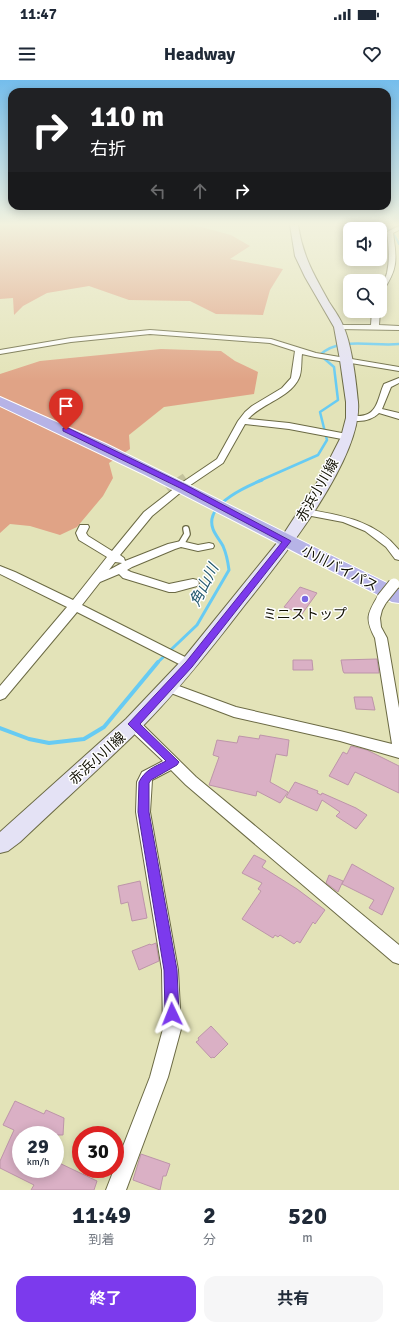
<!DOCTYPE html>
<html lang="ja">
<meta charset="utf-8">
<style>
body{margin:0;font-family:Signika,"Noto Sans JP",sans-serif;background:#f6f6f7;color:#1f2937;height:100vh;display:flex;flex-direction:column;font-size:15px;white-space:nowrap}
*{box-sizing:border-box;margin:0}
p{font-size:13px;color:#747a83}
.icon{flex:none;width:22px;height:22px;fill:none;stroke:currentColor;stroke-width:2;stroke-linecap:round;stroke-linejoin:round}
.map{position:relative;height:1110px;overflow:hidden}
.sheet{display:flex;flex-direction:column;background:#fff;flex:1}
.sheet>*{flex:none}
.hud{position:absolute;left:8px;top:8px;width:383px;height:122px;border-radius:12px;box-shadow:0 2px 10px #0003;background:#202124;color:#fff;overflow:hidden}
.fabs{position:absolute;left:343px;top:142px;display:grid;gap:8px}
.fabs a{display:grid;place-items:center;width:44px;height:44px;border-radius:8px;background:#fff;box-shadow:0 2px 10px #0003;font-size:20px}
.speed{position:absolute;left:12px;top:1046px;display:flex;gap:8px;font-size:20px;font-weight:700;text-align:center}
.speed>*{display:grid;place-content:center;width:52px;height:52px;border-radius:50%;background:#fff;box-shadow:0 2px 10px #0003;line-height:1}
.speed small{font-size:10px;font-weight:400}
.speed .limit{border:6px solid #d22;background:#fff;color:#111}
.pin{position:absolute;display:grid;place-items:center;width:34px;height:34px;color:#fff;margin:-41px -17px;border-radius:50% 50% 50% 0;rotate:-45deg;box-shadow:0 0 4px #0007}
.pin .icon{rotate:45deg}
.me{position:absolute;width:44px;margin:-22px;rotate:358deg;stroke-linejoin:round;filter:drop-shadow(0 0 3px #0008)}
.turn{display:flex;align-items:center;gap:14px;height:84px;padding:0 16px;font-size:18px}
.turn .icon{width:52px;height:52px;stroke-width:2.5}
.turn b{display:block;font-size:28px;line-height:34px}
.lanes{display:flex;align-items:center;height:38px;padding:0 16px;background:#0003;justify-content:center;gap:20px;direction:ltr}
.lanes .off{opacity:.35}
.eta{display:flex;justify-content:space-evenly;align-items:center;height:68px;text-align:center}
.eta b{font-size:24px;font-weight:700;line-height:28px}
.button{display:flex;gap:8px;margin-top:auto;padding:8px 16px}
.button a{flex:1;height:46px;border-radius:12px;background:#7c3aed;color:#fff;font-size:16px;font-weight:700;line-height:46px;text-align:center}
.button a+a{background:#f6f6f7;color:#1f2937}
.status{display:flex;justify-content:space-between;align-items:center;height:28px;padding:0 20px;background:#fff;direction:ltr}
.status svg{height:11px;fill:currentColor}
header{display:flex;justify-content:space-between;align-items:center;height:52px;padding:0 16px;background:#fff;font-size:18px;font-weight:700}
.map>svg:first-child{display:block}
.green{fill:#e0a386}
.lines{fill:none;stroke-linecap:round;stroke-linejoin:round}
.stream-far3{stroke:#67cbf3;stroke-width:2}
.stream-far2{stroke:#67cbf3;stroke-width:2.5}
.stream-far1{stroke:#67cbf3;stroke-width:3}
.stream{stroke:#67cbf3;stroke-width:4}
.building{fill:#dab0c5;stroke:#bd95a9}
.minor-tunnel-far1{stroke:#c4c39d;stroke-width:8;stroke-dasharray:8 4.5;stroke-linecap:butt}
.minor-tunnel{stroke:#c4c39d;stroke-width:11;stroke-dasharray:11 5.5;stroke-linecap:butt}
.service-casing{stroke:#6b6a44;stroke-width:8}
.minor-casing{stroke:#6b6a44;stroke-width:2}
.secondary-casing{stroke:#6b6a44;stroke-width:2}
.trunk-casing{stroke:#fff;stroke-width:2}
.service{stroke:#fff;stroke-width:5.5}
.minor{fill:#fff;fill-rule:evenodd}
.secondary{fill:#e4e2f5;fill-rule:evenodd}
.trunk{fill:#b6b3e6;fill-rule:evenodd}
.minor-bridge-casing{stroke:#6b6a44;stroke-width:13;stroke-linecap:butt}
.minor-bridge{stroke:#fff;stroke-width:11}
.route{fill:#7c3aed;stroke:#51269a}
.poi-dot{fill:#7a67e2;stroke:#fff;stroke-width:1.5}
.labels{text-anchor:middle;stroke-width:3;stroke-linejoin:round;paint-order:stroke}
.street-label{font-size:14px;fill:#111003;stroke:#fff}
.poi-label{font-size:14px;fill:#111003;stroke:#fff}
.water-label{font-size:15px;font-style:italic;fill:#21586d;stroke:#fff}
</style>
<div class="status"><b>11:47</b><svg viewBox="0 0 49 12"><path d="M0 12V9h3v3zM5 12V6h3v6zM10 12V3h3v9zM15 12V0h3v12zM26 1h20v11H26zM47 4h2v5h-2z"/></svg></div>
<header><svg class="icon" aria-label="menu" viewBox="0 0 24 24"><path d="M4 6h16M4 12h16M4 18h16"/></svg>Headway<svg class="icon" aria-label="heart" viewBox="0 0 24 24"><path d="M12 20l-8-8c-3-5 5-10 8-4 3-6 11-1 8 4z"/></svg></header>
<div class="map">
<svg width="399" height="1110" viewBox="0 0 399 1110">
<rect width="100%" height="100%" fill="#e3e3b8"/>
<g class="green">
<path d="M0 145H194L231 155 250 166 230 179 283 189 270 210 263 235 216 234 190 221 129 220 89 206 47 213 23 226 14 235 13 218 0 219Z"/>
<path d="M161 269 221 271 235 281 258 292 254 314 164 327 129 355 130 369 109 383 113 398 103 416 77 447 60 455 30 446 10 444 0 453V294L40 281Z"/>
</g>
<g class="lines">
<path class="stream-far3" d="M384 145 395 156 399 164"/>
<path class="stream-far2" d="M259 401 318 375 327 360 320 332 338 320 334 287 320 275C339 256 374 267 399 264"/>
<path class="stream-far1" d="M157 583 197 545 229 490C228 482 226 473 223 466 220 460 215 455 213 449 204 425 245 407 262 400"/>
<path class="stream" d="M0 648 29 659 49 663 84 659 104 647 158 582"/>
</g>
<g class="building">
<path d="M300 507 317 513 302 534 284 527Z"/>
<path d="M377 579 379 593H344L343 591 341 580Z"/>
<path d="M293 580H312L313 590H293Z"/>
<path d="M354 617H372L375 630 356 629Z"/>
<path d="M260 655 289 660 287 676 276 674 270 702 288 712 280 723 257 711 256 716 209 705 219 677 213 675 217 660 237 663 239 656 259 659Z"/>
<path d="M351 666 367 670 399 686V713L355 692 348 705 329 696 343 672 347 674Z"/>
<path d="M295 702 318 711 317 713 321 715 322 713 356 728 367 735 356 749 336 736 340 732 322 720 317 731 286 717Z"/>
<path d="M254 775 266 781 262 787 297 809 325 830 315 844 313 842 300 863 297 861 294 864 280 855 278 857 275 855 273 858 242 839 261 811 258 809 262 803 242 793Z"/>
<path d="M352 784 394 808 382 835 369 828 374 820 342 804Z"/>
<path d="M329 795 343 801 338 812 326 803Z"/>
<path d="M140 801 147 838 132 841 128 822 121 824 118 806Z"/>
<path d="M156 863 159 881 139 890 132 871 150 864 151 865Z"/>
<path d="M211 946 228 964 214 978 213 977 211 978 196 962 199 960 198 958Z"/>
<path d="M15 1021 44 1034 46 1030 64 1038 63 1055H21V1089H55V1081L97 1101 94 1110H31L34 1105 0 1088V1081L14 1050 3 1045Z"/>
<path d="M141 1074 170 1084 166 1096H163L160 1110 133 1100Z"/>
</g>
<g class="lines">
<path class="minor-tunnel-far1" d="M179 401 185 397"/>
<path class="minor-tunnel" d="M167 409 180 400"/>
<defs>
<path id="service" d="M181 464 187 454 186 449"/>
<g id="minor">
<path d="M399 146V150L393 153C397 180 398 189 382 212L380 213C380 204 385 201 387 193 390 179 389 166 387 152Z"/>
<path d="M372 231H380L379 245 399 246V250L339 249 335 247 339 245H371Z"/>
<path d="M150 250 271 259 316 273 399 287V291L315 277 302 274C301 281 302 292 299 298 290 318 262 323 248 339L289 343 347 354 350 355 352 357 350 359 347 360 289 349 245 344 223 383 186 408 152 436 120 475 124 478 125 481 168 464 181 461 198 465 209 463 213 464 214 466 213 468 198 471 181 467 175 469 132 487 127 490 131 492 169 504 193 499 197 500 199 503 197 506 175 512H169L123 498 119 494 100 502 82 525 193 581 195 584 193 587 189 589 185 587 77 532 5 618 0 620V606L67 527 0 494V486L15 492 73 520 107 477 79 460 76 453 80 445H88L89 447 86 453 88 456 112 471 144 432 180 404 217 379 238 341 245 332 252 326 282 308 291 298 295 271 270 263 150 254 71 262 0 274V270L71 258ZM115 482 122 483 109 490Z"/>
<path d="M399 298V303L391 307 382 329 399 333V339L379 333C371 341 360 342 349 340L348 338 349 336C354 335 360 337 365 335 378 332 379 314 384 304Z"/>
<path d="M305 429C340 435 375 440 399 470V480L395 479 386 467 365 451 343 442 301 434 300 432 301 430Z"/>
<path d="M382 515 386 516 388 519 382 530 380 538 381 547 387 558 399 628V678L340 661 234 637 163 610 162 607 163 604 168 602 236 627 340 651 392 664 375 558C365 539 367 534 378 516Z"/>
<path d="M133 639 138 640 196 697 399 865V884L393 882 186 705 171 690 152 700 150 732 178 890 181 949 168 997 126 1110H106L150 997 163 949 162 890 136 732 137 702 142 692 163 681 128 648 126 644 128 640Z"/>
</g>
<path id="secondary" d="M290 145H298C303 177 314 195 329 222 334 230 341 239 344 248 352 267 356 301 358 322 363 379 279 482 244 526 211 569 177 612 139 650 100 688 60 724 20 762L8 771 0 773V752L126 639 183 579 281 458 320 398 341 357 346 338V322L340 280 334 247 305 197 295 176Z"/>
<path id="trunk" d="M0 317 106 364 399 509V523L392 522 145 395 0 326Z"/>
</defs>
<use href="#service" class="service-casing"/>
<use href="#minor" class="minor-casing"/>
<use href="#secondary" class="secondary-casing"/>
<use href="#trunk" class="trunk-casing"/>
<use href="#service" class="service"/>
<use href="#minor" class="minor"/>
<use href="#secondary" class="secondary"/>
<use href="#trunk" class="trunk"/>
<defs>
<path id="minor-bridge" d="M382 519 394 504"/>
</defs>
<use href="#minor-bridge" class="minor-bridge-casing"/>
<use href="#minor-bridge" class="minor-bridge"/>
</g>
<linearGradient id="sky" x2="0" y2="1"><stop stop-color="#74bdec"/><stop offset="0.48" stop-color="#f2f2df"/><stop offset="1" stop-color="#f2f2df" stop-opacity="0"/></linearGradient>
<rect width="399" height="301" fill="url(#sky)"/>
<path class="route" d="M63 348H68L186 405 291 461 192 587 140 644 179 682 177 685 151 700 149 703V732L177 890 179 934 177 939 172 941 167 939 165 934 164 890 138 732 139 702C145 690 154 687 166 681L128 644 186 582 282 462 180 408 63 351Z"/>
<circle class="poi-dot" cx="305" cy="519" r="4"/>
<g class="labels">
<g class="street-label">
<text transform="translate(317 410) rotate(-60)" y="5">赤浜小川線</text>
<text transform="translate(340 488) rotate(27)" y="5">小川バイパス</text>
<text transform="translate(97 678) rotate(-42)" y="5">赤浜小川線</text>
</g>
<g class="poi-label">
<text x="305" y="539">ミニストップ</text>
</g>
<g class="water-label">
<text transform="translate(204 505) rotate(-63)" y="5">角山川</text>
</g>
</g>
</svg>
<div class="fabs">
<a><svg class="icon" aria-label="sound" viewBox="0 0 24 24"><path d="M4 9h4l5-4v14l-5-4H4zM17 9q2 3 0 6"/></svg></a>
<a><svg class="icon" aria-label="search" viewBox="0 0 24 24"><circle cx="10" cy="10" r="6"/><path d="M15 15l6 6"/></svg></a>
</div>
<div class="speed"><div>29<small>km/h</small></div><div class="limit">30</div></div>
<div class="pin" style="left:66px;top:350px;background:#d93025"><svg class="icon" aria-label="arrive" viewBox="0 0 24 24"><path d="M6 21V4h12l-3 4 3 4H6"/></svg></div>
<svg class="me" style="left:172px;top:934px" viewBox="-20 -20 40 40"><path d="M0-17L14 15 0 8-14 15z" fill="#7c3aed" stroke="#fff" stroke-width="4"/></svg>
<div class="hud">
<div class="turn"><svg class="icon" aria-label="right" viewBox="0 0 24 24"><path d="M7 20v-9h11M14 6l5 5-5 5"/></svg><div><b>110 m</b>右折</div></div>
<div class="lanes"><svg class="icon off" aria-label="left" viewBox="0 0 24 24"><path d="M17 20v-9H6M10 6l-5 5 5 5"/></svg><svg class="icon off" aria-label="ahead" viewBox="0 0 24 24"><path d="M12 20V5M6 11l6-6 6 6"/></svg><svg class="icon" aria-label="right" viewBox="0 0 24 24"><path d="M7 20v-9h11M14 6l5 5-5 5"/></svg></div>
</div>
</div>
<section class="sheet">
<div class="eta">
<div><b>11:49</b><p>到着</p></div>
<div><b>2</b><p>分</p></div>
<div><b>520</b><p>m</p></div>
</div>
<div class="button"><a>終了</a><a>共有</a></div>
</section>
